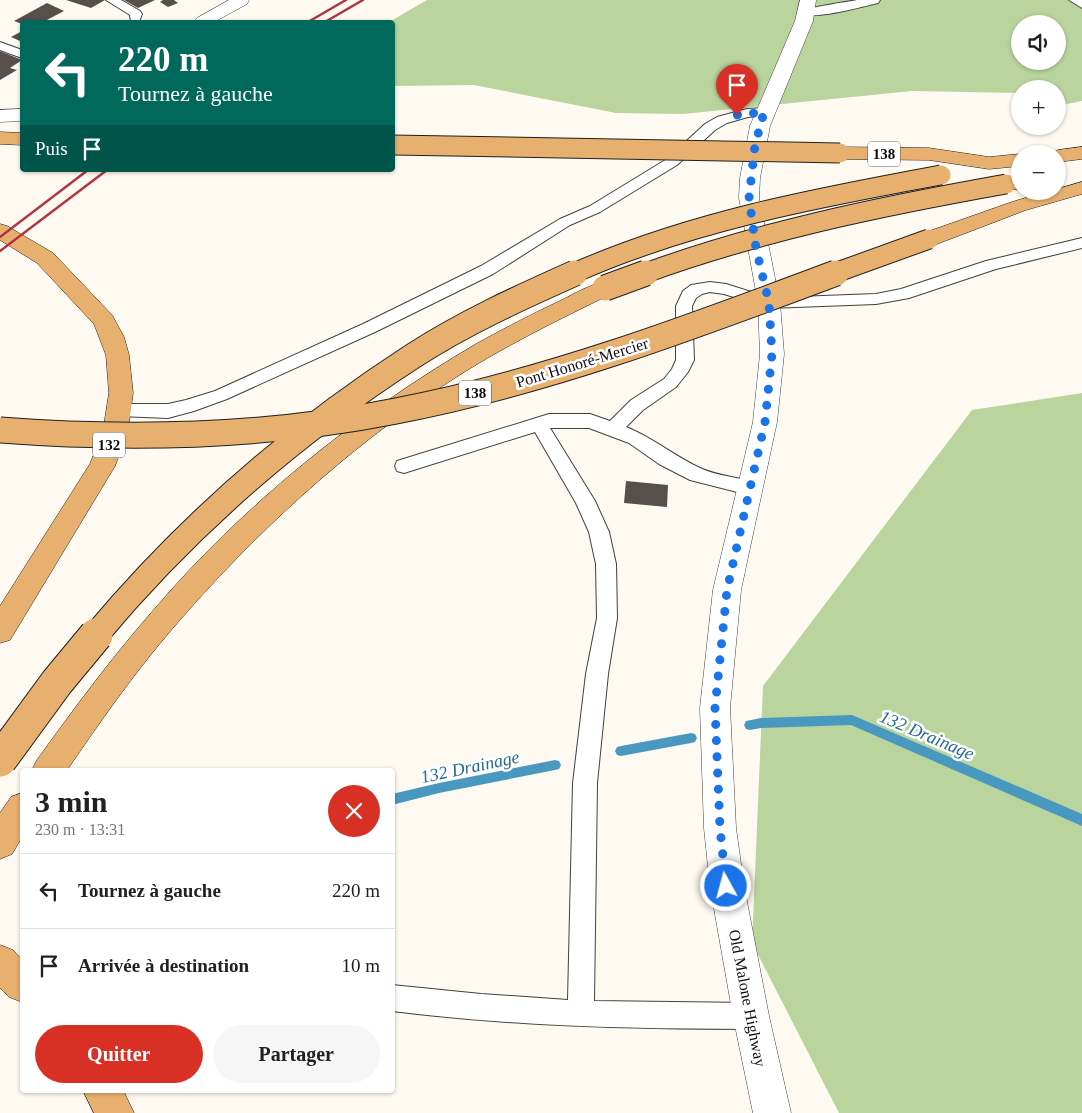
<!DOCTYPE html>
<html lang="fr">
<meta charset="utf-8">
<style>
body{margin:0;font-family:Georgia,serif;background:#f6f6f6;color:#202124;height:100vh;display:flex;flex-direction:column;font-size:19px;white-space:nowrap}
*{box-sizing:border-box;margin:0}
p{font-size:16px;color:#757577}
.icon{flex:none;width:28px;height:28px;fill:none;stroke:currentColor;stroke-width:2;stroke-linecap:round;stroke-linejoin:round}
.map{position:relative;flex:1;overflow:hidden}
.sheet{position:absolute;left:20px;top:768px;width:375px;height:325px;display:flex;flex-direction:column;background:#fff;border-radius:5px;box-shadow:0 1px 4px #0004}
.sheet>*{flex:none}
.guide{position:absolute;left:20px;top:20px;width:375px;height:152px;border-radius:5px;box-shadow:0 1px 4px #0004;background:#00695c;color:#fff;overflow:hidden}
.controls{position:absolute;left:1011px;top:15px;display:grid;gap:10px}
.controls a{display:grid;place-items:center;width:55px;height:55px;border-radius:50%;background:#fff;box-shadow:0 1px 4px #0004;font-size:25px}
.pin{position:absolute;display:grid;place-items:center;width:42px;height:42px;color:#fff;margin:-51px -21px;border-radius:50% 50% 50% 0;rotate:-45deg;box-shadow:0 0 5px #0007}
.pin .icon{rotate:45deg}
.me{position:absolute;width:55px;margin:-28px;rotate:353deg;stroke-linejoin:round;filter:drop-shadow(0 0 4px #0008)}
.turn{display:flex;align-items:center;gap:18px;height:105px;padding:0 15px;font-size:22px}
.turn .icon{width:65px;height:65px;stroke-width:2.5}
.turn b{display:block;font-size:35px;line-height:42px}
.then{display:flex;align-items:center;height:48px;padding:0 15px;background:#0003;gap:10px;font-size:19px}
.round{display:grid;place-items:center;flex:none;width:52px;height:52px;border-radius:26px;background:#f6f6f6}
.summary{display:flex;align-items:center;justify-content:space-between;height:85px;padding:0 15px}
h1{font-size:30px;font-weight:700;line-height:38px}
.action{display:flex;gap:10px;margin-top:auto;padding:10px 15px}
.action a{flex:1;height:58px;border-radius:30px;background:#d93025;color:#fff;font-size:20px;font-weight:700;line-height:58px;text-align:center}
.action a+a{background:#f6f6f6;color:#202124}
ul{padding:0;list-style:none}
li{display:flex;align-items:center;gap:15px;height:75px;padding:0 15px;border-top:1px solid #e0e0e0}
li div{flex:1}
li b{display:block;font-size:19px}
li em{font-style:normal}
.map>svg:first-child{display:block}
.forest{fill:#bad49e;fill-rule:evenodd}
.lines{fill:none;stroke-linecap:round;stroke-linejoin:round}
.stream{fill:#4998c0;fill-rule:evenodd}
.building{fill:#564f4c}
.service-casing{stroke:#414141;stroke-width:2}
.minor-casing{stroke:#414141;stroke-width:1}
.tertiary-casing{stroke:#414141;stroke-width:1}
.trunk-casing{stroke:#1f1f1f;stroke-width:1}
.service{fill:#fff;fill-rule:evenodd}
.minor{fill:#fff;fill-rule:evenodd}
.tertiary{fill:#fff;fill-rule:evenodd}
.trunk{fill:#e8b06e;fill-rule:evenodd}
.rail{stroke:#b13442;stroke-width:2.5}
.trunk-bridge-far2-casing{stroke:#1f1f1f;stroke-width:21;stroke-linecap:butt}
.trunk-bridge-far1-casing{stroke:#1f1f1f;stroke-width:27;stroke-linecap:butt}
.trunk-bridge-casing{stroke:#1f1f1f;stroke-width:35;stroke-linecap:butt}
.trunk-bridge-far2{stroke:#e8b06e;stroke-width:19}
.trunk-bridge-far1{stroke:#e8b06e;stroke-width:25}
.trunk-bridge{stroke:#e8b06e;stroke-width:33}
.route{stroke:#1a73e8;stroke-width:9;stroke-dasharray:0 16.2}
.labels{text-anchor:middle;stroke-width:5;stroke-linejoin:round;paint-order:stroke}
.shield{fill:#fff;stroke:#565656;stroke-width:1}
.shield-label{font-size:15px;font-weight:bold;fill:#0e0e0e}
.street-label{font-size:16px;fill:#0e0e0e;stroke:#fff}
.water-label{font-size:18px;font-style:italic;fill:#246a94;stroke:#fff}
</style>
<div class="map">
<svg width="1082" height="1113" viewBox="0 0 1082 1113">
<rect width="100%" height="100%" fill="#fefaf1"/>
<g class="forest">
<path d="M427 0H1082V101L1067 104 1058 102V89H1020V93L912 91 683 114 616 113 474 85 393 86 392 22H389ZM1020 24H1058V61H1020Z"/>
<path d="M1082 393V1113H839L752 943 763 686 972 410Z"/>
</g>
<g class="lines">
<g class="stream">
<path d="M852 715 1082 814V826L851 725 761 728 750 730 746 729 744 725 746 721 761 718Z"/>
<path d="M691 733 695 734 697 738 695 742 691 743 621 756 617 755 615 751 617 747 621 746Z"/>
<path d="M555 760 559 761 561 765 559 769 555 770 439 793 392 805V794L439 783Z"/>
</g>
</g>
<g class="building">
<path d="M66 0H105L91 8Z"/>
<path d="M124 0H155L138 8Z"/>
<path d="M163 0H174L178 3 168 7 160 2Z"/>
<path d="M47 3 64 11 43 22H22V24L14 21Z"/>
<path d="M22 31V40L20 41 11 37Z"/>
<path d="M0 51 22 60 10 68 17 70 0 80Z"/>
<path d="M626 481 668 485 667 507 624 503Z"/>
</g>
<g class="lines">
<defs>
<g id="service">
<path d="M106 0H121L140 11 142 14 139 22H131L130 15Z"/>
<path d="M857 0H880L878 3C864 6 809 22 800 12 804 8 847 2 857 0Z"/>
<path d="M1069 0H1082V8Z"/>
<path d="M0 42 22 50V58L0 50Z"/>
<path d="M764 108 769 109 771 112 769 115 748 117 727 123 715 130 677 165 600 212 570 225 493 274 375 332 227 399 194 411 168 418 119 416 113 415 110 410 113 405 119 404H168L186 400 215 391 363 324 481 266 560 219 590 206 667 159 705 124 717 117 747 109Z"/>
<path d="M1082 238V248L996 269 909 298 876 304 769 308 724 294 710 292 702 294 696 298 692 306 694 360 688 372 676 387 643 410 626 427C652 437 674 456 700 468 717 476 738 477 756 483L759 488 756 493 749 495 690 480 659 464 629 443 589 428H550L595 501 609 532 616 564 617 618 608 674 597 783 594 1001 751 1003 760 1007 764 1016 760 1025 751 1029C631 1029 512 1026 392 1011V985L481 994 568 1000 573 783 586 674 597 618 596 564 589 532 576 503 535 432 404 473 397 471 395 466 397 461 549 414H590L610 421 631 400 664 379 672 369 676 360V306L683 291 691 285 710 282 726 284 770 298 876 294 901 289 986 261Z"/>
</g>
<g id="minor">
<path d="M229 0H249L247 4 214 22H194L197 18Z"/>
<path d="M22 109V121L0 122V110Z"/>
</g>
<path id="tertiary" d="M800 0H816L813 21 770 126 760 178 759 198 780 303 784 354 777 422 741 590 730 708 736 828 744 886 769 1016 791 1113H753L733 1016 710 886 704 828 700 708 713 590 753 422 760 354 758 303 739 198 740 178 750 126 795 21Z"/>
<g id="trunk">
<path d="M0 132 22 133V145L0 144Z"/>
<path d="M840 147 929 148 989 157 1020 154V166L989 169 929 160 840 159 833 157 830 153 833 149Z"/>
<path d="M1082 147V159L1058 162V154H1050L1058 150Z"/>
<path d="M1006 178H1020V190L999 188 996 184 999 180Z"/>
<path d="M1082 182V194L1026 210 937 244 929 246 921 244 918 239 921 234 1012 202 1048 191H1058V189Z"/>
<path d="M0 224 7 226 53 253 112 315 124 337 129 355 133 393 128 431 115 466 10 640 0 643V606L90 464 103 431 109 393 106 355 94 324 37 263 0 240Z"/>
<path d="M605 281 613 283 616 288 613 293C556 321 500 348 447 383 344 451 253 535 173 628 134 673 100 722 67 770H32L37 760C73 710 110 660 151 613 242 506 355 415 476 344 505 328 534 313 564 299 577 292 590 285 605 281Z"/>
<path d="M22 793V837L12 854 0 859V813L11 797Z"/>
<path d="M0 945 13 950 22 960V1002L9 997 0 988Z"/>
<path d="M83 1090H123L134 1113H94Z"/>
</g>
</defs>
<use href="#service" class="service-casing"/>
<use href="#minor" class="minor-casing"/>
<use href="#tertiary" class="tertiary-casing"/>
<use href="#trunk" class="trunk-casing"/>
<use href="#service" class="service"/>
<use href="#minor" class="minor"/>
<use href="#tertiary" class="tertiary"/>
<use href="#trunk" class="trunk"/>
<g class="rail">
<path d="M308 22 346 0"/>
<path d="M325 22 363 0"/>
<path d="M0 237 88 170"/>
<path d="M0 251 107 170"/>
</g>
<defs>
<g id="trunk-bridge-far2">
<path d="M392 145 840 153"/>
<path d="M572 274C688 222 816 198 941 175"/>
<path d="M643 274C760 231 883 206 1006 184"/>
<path d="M832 274 929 239"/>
</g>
<g id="trunk-bridge-far1">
<path d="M605 288 646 273"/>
<path d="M0 430C132 440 265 437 396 411 547 382 692 327 836 273"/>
<path d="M95 636C186 527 294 433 413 356 464 323 519 298 575 273"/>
</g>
<path id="trunk-bridge" d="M0 760 57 682 96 635"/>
</defs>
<use href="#trunk-bridge-far2" class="trunk-bridge-far2-casing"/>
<use href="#trunk-bridge-far1" class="trunk-bridge-far1-casing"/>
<use href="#trunk-bridge" class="trunk-bridge-casing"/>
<use href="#trunk-bridge-far2" class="trunk-bridge-far2"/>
<use href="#trunk-bridge-far1" class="trunk-bridge-far1"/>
<use href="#trunk-bridge" class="trunk-bridge"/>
</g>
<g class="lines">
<path class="route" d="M726 886 720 828 715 708 727 590 765 422 772 354 769 303 756 248 749 198 755 145 764 112 737 115"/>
</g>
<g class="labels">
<g class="shield">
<rect x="868" y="141.5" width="32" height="25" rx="4"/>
<rect x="459" y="380.5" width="32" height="25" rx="4"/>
<rect x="93" y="432.5" width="32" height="25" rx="4"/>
</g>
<g class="shield-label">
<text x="884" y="159">138</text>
<text x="475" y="398">138</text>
<text x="109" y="450">132</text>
</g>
<g class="street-label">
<text transform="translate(582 362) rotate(-17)" y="6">Pont Honoré-Mercier</text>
<text transform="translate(748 998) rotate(79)" y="6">Old Malone Highway</text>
</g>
<g class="water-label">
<text transform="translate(927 735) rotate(23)" y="6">132 Drainage</text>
<text transform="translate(470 767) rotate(-12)" y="6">132 Drainage</text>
</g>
</g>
</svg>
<div class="controls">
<a><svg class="icon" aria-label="sound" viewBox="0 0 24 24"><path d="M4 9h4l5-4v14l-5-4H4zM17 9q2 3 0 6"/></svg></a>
<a>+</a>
<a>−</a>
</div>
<div class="pin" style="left:737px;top:115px;background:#d93025"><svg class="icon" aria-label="arrive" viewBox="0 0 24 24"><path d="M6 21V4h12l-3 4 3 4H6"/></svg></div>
<svg class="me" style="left:726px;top:886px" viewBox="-20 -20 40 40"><circle r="17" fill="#1a73e8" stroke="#fff" stroke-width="3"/><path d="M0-11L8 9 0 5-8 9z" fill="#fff"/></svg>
<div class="guide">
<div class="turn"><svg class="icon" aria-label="left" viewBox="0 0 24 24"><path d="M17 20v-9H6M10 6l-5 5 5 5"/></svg><div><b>220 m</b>Tournez à gauche</div></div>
<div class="then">Puis<svg class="icon" aria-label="arrive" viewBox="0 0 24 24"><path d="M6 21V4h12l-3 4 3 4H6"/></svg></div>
</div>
<section class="sheet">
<div class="summary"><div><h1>3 min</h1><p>230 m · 13:31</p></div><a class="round" style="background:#d93025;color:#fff"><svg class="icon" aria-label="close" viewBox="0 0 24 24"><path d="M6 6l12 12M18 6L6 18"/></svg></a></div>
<ul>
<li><svg class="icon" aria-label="left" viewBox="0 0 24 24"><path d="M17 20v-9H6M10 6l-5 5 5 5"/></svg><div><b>Tournez à gauche</b></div><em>220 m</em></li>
<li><svg class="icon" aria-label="arrive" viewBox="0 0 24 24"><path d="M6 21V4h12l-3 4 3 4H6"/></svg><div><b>Arrivée à destination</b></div><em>10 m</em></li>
</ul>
<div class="action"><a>Quitter</a><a>Partager</a></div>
</section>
</div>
